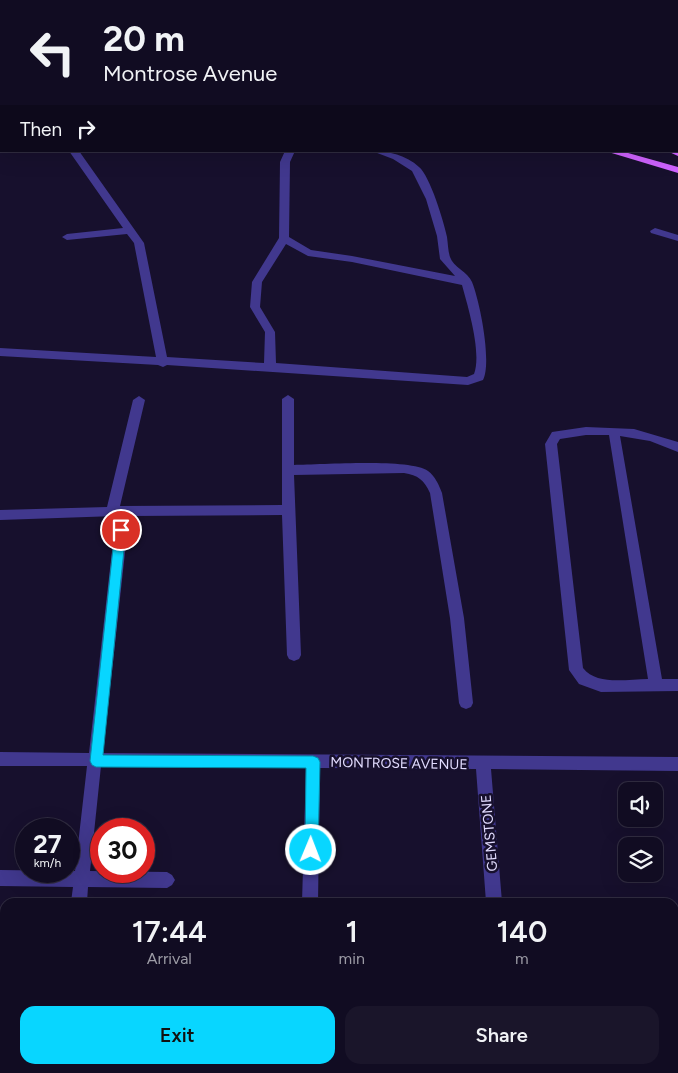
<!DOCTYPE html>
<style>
body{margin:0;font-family:Figtree,sans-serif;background:#1a152a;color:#f1f3f6;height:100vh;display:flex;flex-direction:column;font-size:19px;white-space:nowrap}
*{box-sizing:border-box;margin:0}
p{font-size:16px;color:#9c9ba5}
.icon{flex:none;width:28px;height:28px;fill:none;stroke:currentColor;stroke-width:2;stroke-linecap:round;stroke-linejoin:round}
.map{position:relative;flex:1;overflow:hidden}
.panel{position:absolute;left:0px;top:898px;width:679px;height:176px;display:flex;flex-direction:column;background:#110c22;border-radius:15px 15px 0 0;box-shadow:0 5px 20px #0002,0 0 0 1px #302c40}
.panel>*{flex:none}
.hud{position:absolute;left:0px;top:0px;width:679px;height:152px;box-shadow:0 5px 20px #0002,0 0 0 1px #302c40;background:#110c22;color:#f1f3f6;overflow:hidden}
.tools{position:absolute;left:618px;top:782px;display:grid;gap:10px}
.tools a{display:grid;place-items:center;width:45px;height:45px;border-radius:10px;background:#110c22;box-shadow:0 5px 20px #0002,0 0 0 1px #302c40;font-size:25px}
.speed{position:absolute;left:15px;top:818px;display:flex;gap:10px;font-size:25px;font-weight:700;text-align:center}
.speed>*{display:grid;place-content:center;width:65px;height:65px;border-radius:50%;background:#110c22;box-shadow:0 5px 20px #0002,0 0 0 1px #302c40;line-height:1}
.speed small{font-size:12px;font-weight:400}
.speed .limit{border:8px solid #d22;background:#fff;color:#111}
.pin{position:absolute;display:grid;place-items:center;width:42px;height:42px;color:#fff;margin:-21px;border:2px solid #fff;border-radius:50%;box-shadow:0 1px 5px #0007}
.me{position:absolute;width:55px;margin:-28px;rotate:1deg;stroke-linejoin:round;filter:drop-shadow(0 0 4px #0008)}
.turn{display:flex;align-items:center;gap:18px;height:105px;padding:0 20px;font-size:22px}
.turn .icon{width:65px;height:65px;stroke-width:2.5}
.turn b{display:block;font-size:35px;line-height:42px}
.then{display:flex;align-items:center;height:48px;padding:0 20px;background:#0003;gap:10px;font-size:19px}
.eta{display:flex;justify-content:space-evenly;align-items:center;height:85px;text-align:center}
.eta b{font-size:30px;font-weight:600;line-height:35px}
.cta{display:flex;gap:10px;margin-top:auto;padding:10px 20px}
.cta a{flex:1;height:58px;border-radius:15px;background:#08d6ff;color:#111;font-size:20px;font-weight:600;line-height:58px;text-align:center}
.cta a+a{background:#1a152a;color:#f1f3f6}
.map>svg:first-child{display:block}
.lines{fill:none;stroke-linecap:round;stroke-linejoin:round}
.minor{fill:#41388e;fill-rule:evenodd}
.major{fill:#cf63ff;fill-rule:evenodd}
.route{fill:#08d6ff;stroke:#058ba6}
.labels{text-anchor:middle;stroke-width:5;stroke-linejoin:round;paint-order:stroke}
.street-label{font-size:14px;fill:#e2dcff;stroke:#17102d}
</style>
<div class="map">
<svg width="678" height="1073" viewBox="0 0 678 1073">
<rect width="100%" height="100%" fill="#17102d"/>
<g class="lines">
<g class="minor">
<path d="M0 48 1 49V54H0Z"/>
<path d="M69 151H79L144 243 167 357 264 363 265 332 250 307 252 282 279 238 280 162 285 151H295L290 162 289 237 311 250 352 256 455 276 440 259 437 236 426 199 412 171 393 159 372 151C389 151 406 155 419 167 430 176 444 222 447 237 448 244 448 251 450 257 453 267 468 272 472 282 480 302 492 362 483 380L468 385 167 365 163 367 158 365 0 356V348L156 357 134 243 127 234 67 240 62 237 67 234 123 228ZM286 244 308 256 352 262 462 285C468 307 482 353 474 374L467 377 276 363 275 332 260 307 262 282Z"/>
<path d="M655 228 678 235V241L651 233 650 231Z"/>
<path d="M288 395 294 399V465C320 465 409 458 428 471 435 476 439 485 442 493L464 618 473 703 471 707 466 709 461 707 459 703 450 618 430 493C424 480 418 475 404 473L294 475 301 655 299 659 294 661 289 659 287 655 282 515 129 516 103 753 678 757V771L491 769 502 902H486L476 769 320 768 318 902H302L306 768 101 766 90 871 167 872 172 875 175 880 172 885 167 888 88 887 87 902H71L73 887 0 886V870L75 871 87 766H0V752L89 753 116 516 0 520V510L107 507 133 400 139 396 145 400 120 506 282 505V399Z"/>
<path d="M586 427 634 429 678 442V452L650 441 620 436 662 679H678V691L601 692 579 684 569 670 545 444 552 432ZM586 435H609L648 679C627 679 597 686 583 668L557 444 560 439Z"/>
<path d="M674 1038 678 1039V1059L674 1058Z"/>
<path d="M48 1069H64L63 1073H47Z"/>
<rect x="299" y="1069" width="16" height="4"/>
<path d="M463 1069H479L478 1073H462Z"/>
</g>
<g class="major">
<path d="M38 0H49L50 1H39Z"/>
<path d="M117 0H128L129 1H118Z"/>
<path d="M678 150V156L667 151H678Z"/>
<path d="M605 151H621L678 167V173Z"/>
</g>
</g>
<path class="route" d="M121 525 126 530 103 755 313 756 318 758 320 762 318 850 316 855 311 857 307 855 305 850 306 768 96 767 92 765 90 761 115 530Z"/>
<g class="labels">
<g class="street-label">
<text transform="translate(399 763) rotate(1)" y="5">MONTROSE AVENUE</text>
<text transform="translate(489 833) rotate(-95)" y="5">GEMSTONE</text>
</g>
</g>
</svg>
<div class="tools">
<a><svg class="icon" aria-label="sound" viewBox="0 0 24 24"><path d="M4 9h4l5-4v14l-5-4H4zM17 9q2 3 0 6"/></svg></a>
<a><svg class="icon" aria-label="layers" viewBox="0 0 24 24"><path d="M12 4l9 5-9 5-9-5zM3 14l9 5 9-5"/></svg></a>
</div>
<div class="speed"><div>27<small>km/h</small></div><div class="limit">30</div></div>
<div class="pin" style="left:121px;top:530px;background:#d93025"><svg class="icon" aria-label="arrive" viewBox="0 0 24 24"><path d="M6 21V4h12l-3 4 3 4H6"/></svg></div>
<svg class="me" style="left:311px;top:850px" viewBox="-20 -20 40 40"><circle r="17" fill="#08d6ff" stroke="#fff" stroke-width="3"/><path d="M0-11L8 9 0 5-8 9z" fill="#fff"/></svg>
<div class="hud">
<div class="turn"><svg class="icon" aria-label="left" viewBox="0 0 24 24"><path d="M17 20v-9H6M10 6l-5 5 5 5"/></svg><div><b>20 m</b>Montrose Avenue</div></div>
<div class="then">Then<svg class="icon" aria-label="right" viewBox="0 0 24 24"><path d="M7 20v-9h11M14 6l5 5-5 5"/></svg></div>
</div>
<section class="panel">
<div class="eta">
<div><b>17:44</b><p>Arrival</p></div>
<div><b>1</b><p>min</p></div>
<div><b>140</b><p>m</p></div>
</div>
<div class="cta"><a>Exit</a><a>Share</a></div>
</section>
</div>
